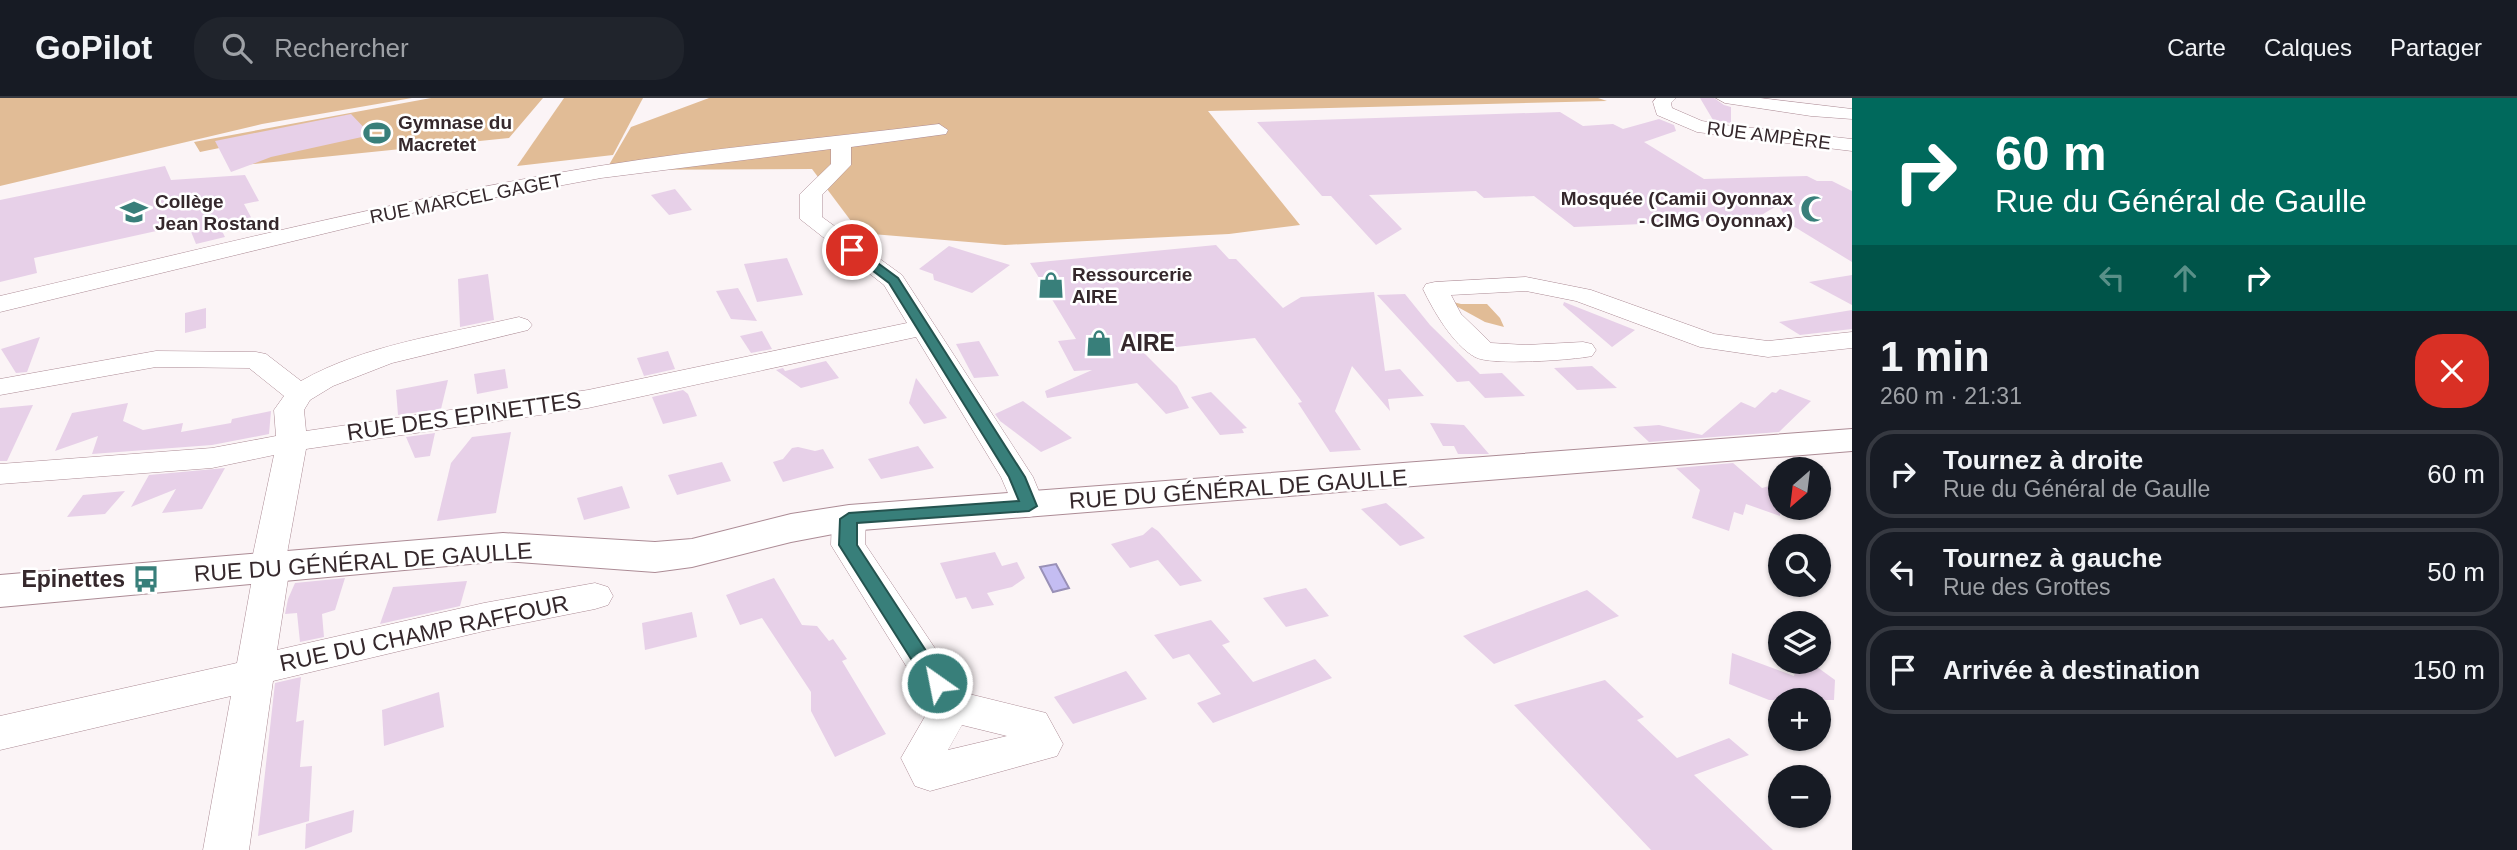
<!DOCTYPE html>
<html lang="fr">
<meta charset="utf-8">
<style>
body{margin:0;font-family:Helvetica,sans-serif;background:#20242c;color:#f1f3f6;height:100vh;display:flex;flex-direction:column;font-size:26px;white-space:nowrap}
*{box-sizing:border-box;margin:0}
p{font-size:23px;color:#9ea1a6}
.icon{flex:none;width:38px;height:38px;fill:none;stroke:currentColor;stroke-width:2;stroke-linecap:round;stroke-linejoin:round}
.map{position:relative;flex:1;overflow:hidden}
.side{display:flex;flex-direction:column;background:#171b24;width:665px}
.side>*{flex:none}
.banner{background:#00695c;color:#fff;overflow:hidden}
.needle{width:46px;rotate:208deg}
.buttons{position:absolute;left:1768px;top:359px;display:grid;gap:14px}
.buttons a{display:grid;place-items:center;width:63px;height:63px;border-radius:50%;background:#171b24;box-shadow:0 2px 5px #0004;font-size:35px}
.pin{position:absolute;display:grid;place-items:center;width:60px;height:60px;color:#fff;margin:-30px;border:4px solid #fff;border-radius:50%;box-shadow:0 2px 7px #0007}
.me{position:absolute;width:77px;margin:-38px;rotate:327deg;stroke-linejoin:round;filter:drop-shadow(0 0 5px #0008)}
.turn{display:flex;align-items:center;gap:24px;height:147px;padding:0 28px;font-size:32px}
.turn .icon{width:91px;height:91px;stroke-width:2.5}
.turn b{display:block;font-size:49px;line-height:60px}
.lanes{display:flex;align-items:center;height:66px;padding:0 28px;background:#0003;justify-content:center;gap:35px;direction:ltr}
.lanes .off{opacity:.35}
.round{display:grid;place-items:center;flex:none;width:74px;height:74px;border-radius:28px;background:#20242c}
.summary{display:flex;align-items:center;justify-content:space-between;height:119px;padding:0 28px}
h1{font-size:42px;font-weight:600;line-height:52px}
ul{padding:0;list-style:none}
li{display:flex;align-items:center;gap:21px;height:88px;margin:0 14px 10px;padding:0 14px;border:4px solid #363941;border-radius:28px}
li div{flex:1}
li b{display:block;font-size:26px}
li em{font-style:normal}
header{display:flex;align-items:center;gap:42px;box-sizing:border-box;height:98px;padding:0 35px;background:#171b24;border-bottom:2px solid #363941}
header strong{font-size:33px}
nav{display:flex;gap:38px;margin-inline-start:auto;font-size:24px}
.search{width:490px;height:63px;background:#20242c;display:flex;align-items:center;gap:18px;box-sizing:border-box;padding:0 24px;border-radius:28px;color:#9ea1a6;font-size:26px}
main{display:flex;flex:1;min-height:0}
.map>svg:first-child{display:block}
.green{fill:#e1bc96}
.water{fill:#c4bdf2;stroke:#9990b7;stroke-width:2}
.building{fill:#e7d0e8}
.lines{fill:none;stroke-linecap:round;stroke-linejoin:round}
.minor-casing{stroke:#ac8b95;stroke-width:1}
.secondary-casing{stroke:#ac8b95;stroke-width:2}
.minor{fill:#fff;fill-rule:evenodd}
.secondary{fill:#fff;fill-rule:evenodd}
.route{fill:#387f7a;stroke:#24534f;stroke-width:2}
.labels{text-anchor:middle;stroke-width:5;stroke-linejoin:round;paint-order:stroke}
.far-poi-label{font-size:19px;font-weight:bold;fill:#35282c;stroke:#fff;text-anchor:start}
.far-street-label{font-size:19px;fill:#35282c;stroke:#fff}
.poi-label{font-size:23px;font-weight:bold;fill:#35282c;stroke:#fff;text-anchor:start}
.street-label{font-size:23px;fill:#35282c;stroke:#fff}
</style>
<header>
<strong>GoPilot</strong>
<div class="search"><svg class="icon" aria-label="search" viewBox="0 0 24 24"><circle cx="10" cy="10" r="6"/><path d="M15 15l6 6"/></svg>Rechercher</div>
<nav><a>Carte</a><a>Calques</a><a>Partager</a></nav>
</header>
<main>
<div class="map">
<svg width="1852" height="752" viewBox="0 0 1852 752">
<rect width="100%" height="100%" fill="#fbf4f6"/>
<g class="green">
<path d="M0 0H412L262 26 0 88Z"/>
<path d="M431 0H543L509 40 243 67 234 47 200 54 194 44Z"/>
<path d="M564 0H643L613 57 517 68Z"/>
<path d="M709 0H1598L1607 3 1208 13 1300 127 1229 136 1005 147 860 135 812 71 606 72 631 29Z"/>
<path d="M1445 202 1461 206H1487L1500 220 1504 229 1485 224Z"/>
</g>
<path class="water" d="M1056 466 1069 490 1053 494 1040 469Z"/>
<g class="building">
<path d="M1700 0H1714L1724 7 1731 9V25L1713 22Z"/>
<path d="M1560 14 1583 28 1613 26 1623 31 1659 21 1674 27 1676 33 1644 44 1704 81 1807 78 1817 83H1832L1852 93V164L1780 120 1784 116 1778 107 1755 121 1574 129 1534 98 1484 100 1476 93 1369 97 1402 131 1376 147 1331 98H1322L1257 24Z"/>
<path d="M351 16 371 37 271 59 231 74 215 43Z"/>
<path d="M165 68 171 82 245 77 259 103 244 106 254 125 222 133 225 139 196 146 188 126 34 160 37 175 0 184V102Z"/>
<path d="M675 91 692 112 669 117 651 97Z"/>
<path d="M1216 147 1229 161H1236L1283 210 1301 199 1374 194 1385 273 1400 271 1424 298 1388 301 1390 313 1352 268 1335 313 1361 352 1330 354 1298 305 1302 304 1255 240 1142 253 1177 288 1189 310 1166 316 1137 285 1047 300 1045 293 1092 272 1074 273 1058 243 1076 241 1030 165Z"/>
<path d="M949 148 1010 167 972 195 934 182 933 176 919 171Z"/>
<path d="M787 160 803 197 757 204 744 166Z"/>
<path d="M488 176 494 222 460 229 458 181Z"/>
<path d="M1852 177V207L1809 184Z"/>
<path d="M738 190 757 223 731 221 716 193Z"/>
<path d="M1405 196 1430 227 1480 276 1502 275 1525 298 1485 300 1469 283 1457 284 1377 197Z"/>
<path d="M1564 204 1635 232 1612 249 1563 207Z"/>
<path d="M206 210V230L185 235V215Z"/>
<path d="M1852 212V231L1800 237 1779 224Z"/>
<path d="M762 233 772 251 751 255 740 238Z"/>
<path d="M40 239 27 274 16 275 1 251Z"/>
<path d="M979 243 999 278 974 280 956 246Z"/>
<path d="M668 253 675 271 644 278 637 260Z"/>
<path d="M826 263 839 280 801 290 776 272 783 270 785 273Z"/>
<path d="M1592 268 1617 290 1577 292 1554 270Z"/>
<path d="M505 271 508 290 477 296 474 276Z"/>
<path d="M916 280 947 320 924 326 909 305Z"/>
<path d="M448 282 441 311 398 317 396 292Z"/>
<path d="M1780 291 1811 303 1779 334 1649 344 1633 329 1659 327 1702 337 1741 304 1755 310 1772 294 1776 295Z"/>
<path d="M683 292 688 296 697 318 663 326 652 299Z"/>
<path d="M1211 294 1247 330 1242 331 1244 335 1220 337 1191 299Z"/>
<path d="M1023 303 1072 340 1041 354 1000 323 995 316Z"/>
<path d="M128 305 123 323 143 332 183 325 181 334 231 325 232 321 271 313 269 336 212 347 92 356 98 338 55 353 72 315Z"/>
<path d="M33 307 7 363H0V310Z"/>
<path d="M1430 325 1464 327 1489 356H1458L1454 348H1443Z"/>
<path d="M511 334 496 415 437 423 451 365 472 339Z"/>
<path d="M435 335 430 358 415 360 406 339Z"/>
<path d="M918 348 934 370 881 381 868 361Z"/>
<path d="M798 349 815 353 823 351 834 370 783 384 773 364 783 361 792 350Z"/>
<path d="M722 364 731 383 677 397 668 377Z"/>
<path d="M1733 365 1762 390 1780 385V418L1746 406 1743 417 1734 414 1729 433 1692 420 1700 392 1676 370Z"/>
<path d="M225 370 202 411 162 415 176 391 131 409 149 377Z"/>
<path d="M622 388 630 410 584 422 577 400Z"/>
<path d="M125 393 105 416 67 419 83 397Z"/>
<path d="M1386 405 1400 417 1425 440 1400 448 1361 411Z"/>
<path d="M1152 429 1158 433 1202 483 1180 488 1158 462 1130 470 1111 446 1143 437Z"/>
<path d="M995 454 1002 468 1017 464 1025 480 1012 489 987 495 994 507 972 511 966 499 956 501 940 465Z"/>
<path d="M345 480 335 512 322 516 324 539 300 544 297 515 285 516 288 501 295 485Z"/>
<path d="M774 480 802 527 817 528 829 543 833 541 847 561 842 563 886 636 835 659 811 613V594L762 520 740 527 726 497Z"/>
<path d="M467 483 460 508 380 526 393 489Z"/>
<path d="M1306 490 1329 518 1286 529 1263 500Z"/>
<path d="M1587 492 1619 518 1494 566 1463 538Z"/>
<path d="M692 514 697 539 645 552 642 525Z"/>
<path d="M1211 522 1230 544 1222 547 1253 584 1315 561 1332 580 1213 625 1197 605 1221 596 1189 556 1173 561 1154 537Z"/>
<path d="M1732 555 1794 578 1797 567 1817 569 1835 582 1834 602H1769L1729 586Z"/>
<path d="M1126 573 1147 601 1073 626 1054 599Z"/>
<path d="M301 579 296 624 304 622 300 669 312 668 309 723 258 738 275 585Z"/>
<path d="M1605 582 1644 619 1637 622 1677 660 1729 640 1749 657 1694 677 1773 752H1651L1514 607Z"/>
<path d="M439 594 444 629 384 648 382 612Z"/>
<path d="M354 712 352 734 305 751 306 726Z"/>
</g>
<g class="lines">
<defs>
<g id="minor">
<path d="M1656 0H1676L1671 5 1672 10 1702 23 1725 27 1852 41V53L1697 34 1657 17 1653 4Z"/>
<path d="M1716 0H1760L1852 11V21L1811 18 1725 5Z"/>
<path d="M939 26 948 32 946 36 851 49V67L822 97V119L902 177 1033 379 1045 408 1041 416 1029 419 1017 416 1001 379 916 239 588 310 306 351 286 461 288 481 277 552 484 505 595 485 608 489 613 498 608 507 595 511 484 533 273 583 249 752H203L231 598 0 652V618L237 565 252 481V461L274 357 212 370 0 386V366L212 350 276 338 274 312 284 298 249 270 156 269 0 297V281L156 253 256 254 266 256 301 283C366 246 447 236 519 219L528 222 532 227 528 232 392 265 333 288 310 302 304 312 306 333 588 292 907 225 884 187 800 121V96L831 66V51L601 80 401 117 0 214V198C199 152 397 101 599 68 712 50 826 40 939 26Z"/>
<path d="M1526 179 1591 192 1714 236 1768 243 1852 234V250L1768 259 1700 249 1576 203 1526 193 1451 197 1461 216 1491 245 1526 247 1583 244 1592 246 1596 252 1592 258C1574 262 1490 268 1475 259 1453 247 1433 212 1423 191L1426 186 1435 184Z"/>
<path d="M849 409 861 412 866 420 865 446 965 595 1046 615 1063 646 1057 658 930 693 915 688 901 660 931 608 831 447 832 420 837 412ZM962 627 1007 638 948 652Z"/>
</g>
<path id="secondary" d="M1852 331V353L849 433 791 444 692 469 655 474 503 463 0 509V477L503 435 655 444 692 441 791 416 849 407Z"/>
</defs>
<use href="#minor" class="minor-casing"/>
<use href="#secondary" class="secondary-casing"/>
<use href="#minor" class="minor"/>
<use href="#secondary" class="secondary"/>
</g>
<path class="route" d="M848 149H856L898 180 1025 379 1037 408 1029 413 857 425V447L947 585 944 591 937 593 930 591 839 447 840 421 849 415 1019 403 1009 379 889 185 848 154Z"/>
<defs>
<symbol id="stadium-bare" viewBox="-9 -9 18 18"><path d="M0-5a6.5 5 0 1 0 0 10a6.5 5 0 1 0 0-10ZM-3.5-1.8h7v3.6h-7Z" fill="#387f7a" stroke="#fff" stroke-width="2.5" paint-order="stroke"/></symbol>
<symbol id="mosque-bare" viewBox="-9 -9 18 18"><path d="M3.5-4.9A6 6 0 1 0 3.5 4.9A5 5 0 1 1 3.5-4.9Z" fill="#387f7a" stroke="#fff" stroke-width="2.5" paint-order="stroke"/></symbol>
<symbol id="school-bare" viewBox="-9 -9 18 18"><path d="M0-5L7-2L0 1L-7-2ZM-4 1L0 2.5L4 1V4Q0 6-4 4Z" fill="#387f7a" stroke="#fff" stroke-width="2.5" paint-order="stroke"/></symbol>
<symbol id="shop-bare" viewBox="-9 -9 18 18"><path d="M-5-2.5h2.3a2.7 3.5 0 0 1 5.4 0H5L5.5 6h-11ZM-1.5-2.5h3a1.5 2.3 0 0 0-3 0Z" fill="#387f7a" stroke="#fff" stroke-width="2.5" paint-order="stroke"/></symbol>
<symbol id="bus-bare" viewBox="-9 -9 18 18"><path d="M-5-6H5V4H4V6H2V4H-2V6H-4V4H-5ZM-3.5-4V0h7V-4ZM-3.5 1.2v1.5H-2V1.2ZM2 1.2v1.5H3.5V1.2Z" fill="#387f7a" stroke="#fff" stroke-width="2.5" paint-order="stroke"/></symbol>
</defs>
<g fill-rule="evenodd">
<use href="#stadium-bare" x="358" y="16" width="38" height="38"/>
<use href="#mosque-bare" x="1795" y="92" width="38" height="38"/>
<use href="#school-bare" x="115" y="95" width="38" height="38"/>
<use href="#shop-bare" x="1032" y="168" width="38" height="38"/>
<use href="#shop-bare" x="1080" y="226" width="38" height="38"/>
<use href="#bus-bare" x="127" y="462" width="38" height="38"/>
</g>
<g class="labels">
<g class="far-poi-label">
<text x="398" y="31">Gymnase du<tspan x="398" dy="22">Macretet</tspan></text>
<text x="1793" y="107" text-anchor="end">Mosquée (Camii Oyonnax<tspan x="1793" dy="22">- CIMG Oyonnax)</tspan></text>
<text x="155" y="110">Collège<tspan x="155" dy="22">Jean Rostand</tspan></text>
<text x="1072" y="183">Ressourcerie<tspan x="1072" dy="22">AIRE</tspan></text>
</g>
<g class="far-street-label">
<text transform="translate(1769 37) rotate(7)" y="7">RUE AMPÈRE</text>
<text transform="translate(466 100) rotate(-11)" y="7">RUE MARCEL GAGET</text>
</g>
<g class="poi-label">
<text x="1120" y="253">AIRE</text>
<text x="125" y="489" text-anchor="end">Epinettes</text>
</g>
<g class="street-label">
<text transform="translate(464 318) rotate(-8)" y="8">RUE DES EPINETTES</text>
<text transform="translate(1238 391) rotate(-4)" y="8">RUE DU GÉNÉRAL DE GAULLE</text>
<text transform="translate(363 464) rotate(-4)" y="8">RUE DU GÉNÉRAL DE GAULLE</text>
<text transform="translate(424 535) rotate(-12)" y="8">RUE DU CHAMP RAFFOUR</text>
</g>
</g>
</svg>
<div class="buttons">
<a><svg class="needle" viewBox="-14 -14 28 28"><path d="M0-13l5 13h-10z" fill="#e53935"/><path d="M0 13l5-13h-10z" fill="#9ea1a6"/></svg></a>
<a><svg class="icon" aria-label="search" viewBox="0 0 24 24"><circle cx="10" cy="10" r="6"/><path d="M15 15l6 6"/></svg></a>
<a><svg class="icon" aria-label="layers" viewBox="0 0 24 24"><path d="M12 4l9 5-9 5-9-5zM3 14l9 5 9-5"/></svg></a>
<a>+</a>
<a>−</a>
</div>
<div class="pin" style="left:852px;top:152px;background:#d93025"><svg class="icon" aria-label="arrive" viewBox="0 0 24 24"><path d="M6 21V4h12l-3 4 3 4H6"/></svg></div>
<svg class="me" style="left:937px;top:585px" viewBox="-20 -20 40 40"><circle r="17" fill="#387f7a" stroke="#fff" stroke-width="3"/><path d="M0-11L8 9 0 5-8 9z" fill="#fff"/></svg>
</div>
<section class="side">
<div class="banner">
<div class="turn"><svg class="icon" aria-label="right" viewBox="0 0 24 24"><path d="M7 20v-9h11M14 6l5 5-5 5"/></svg><div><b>60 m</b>Rue du Général de Gaulle</div></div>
<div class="lanes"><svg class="icon off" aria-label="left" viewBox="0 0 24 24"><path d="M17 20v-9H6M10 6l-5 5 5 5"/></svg><svg class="icon off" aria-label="ahead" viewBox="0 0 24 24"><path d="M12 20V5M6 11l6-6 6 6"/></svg><svg class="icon" aria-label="right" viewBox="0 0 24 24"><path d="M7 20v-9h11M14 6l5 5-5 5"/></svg></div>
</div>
<div class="summary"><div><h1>1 min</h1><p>260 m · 21:31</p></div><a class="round" style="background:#d93025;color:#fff"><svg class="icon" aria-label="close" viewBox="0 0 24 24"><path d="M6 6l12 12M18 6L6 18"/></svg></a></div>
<ul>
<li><svg class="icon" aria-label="right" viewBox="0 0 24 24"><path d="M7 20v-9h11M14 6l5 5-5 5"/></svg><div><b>Tournez à droite</b><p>Rue du Général de Gaulle</p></div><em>60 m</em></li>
<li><svg class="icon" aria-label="left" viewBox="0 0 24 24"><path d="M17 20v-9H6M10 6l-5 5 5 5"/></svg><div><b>Tournez à gauche</b><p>Rue des Grottes</p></div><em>50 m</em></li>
<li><svg class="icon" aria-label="arrive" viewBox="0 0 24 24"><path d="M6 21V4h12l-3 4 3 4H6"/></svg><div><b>Arrivée à destination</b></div><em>150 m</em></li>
</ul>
</section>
</main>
